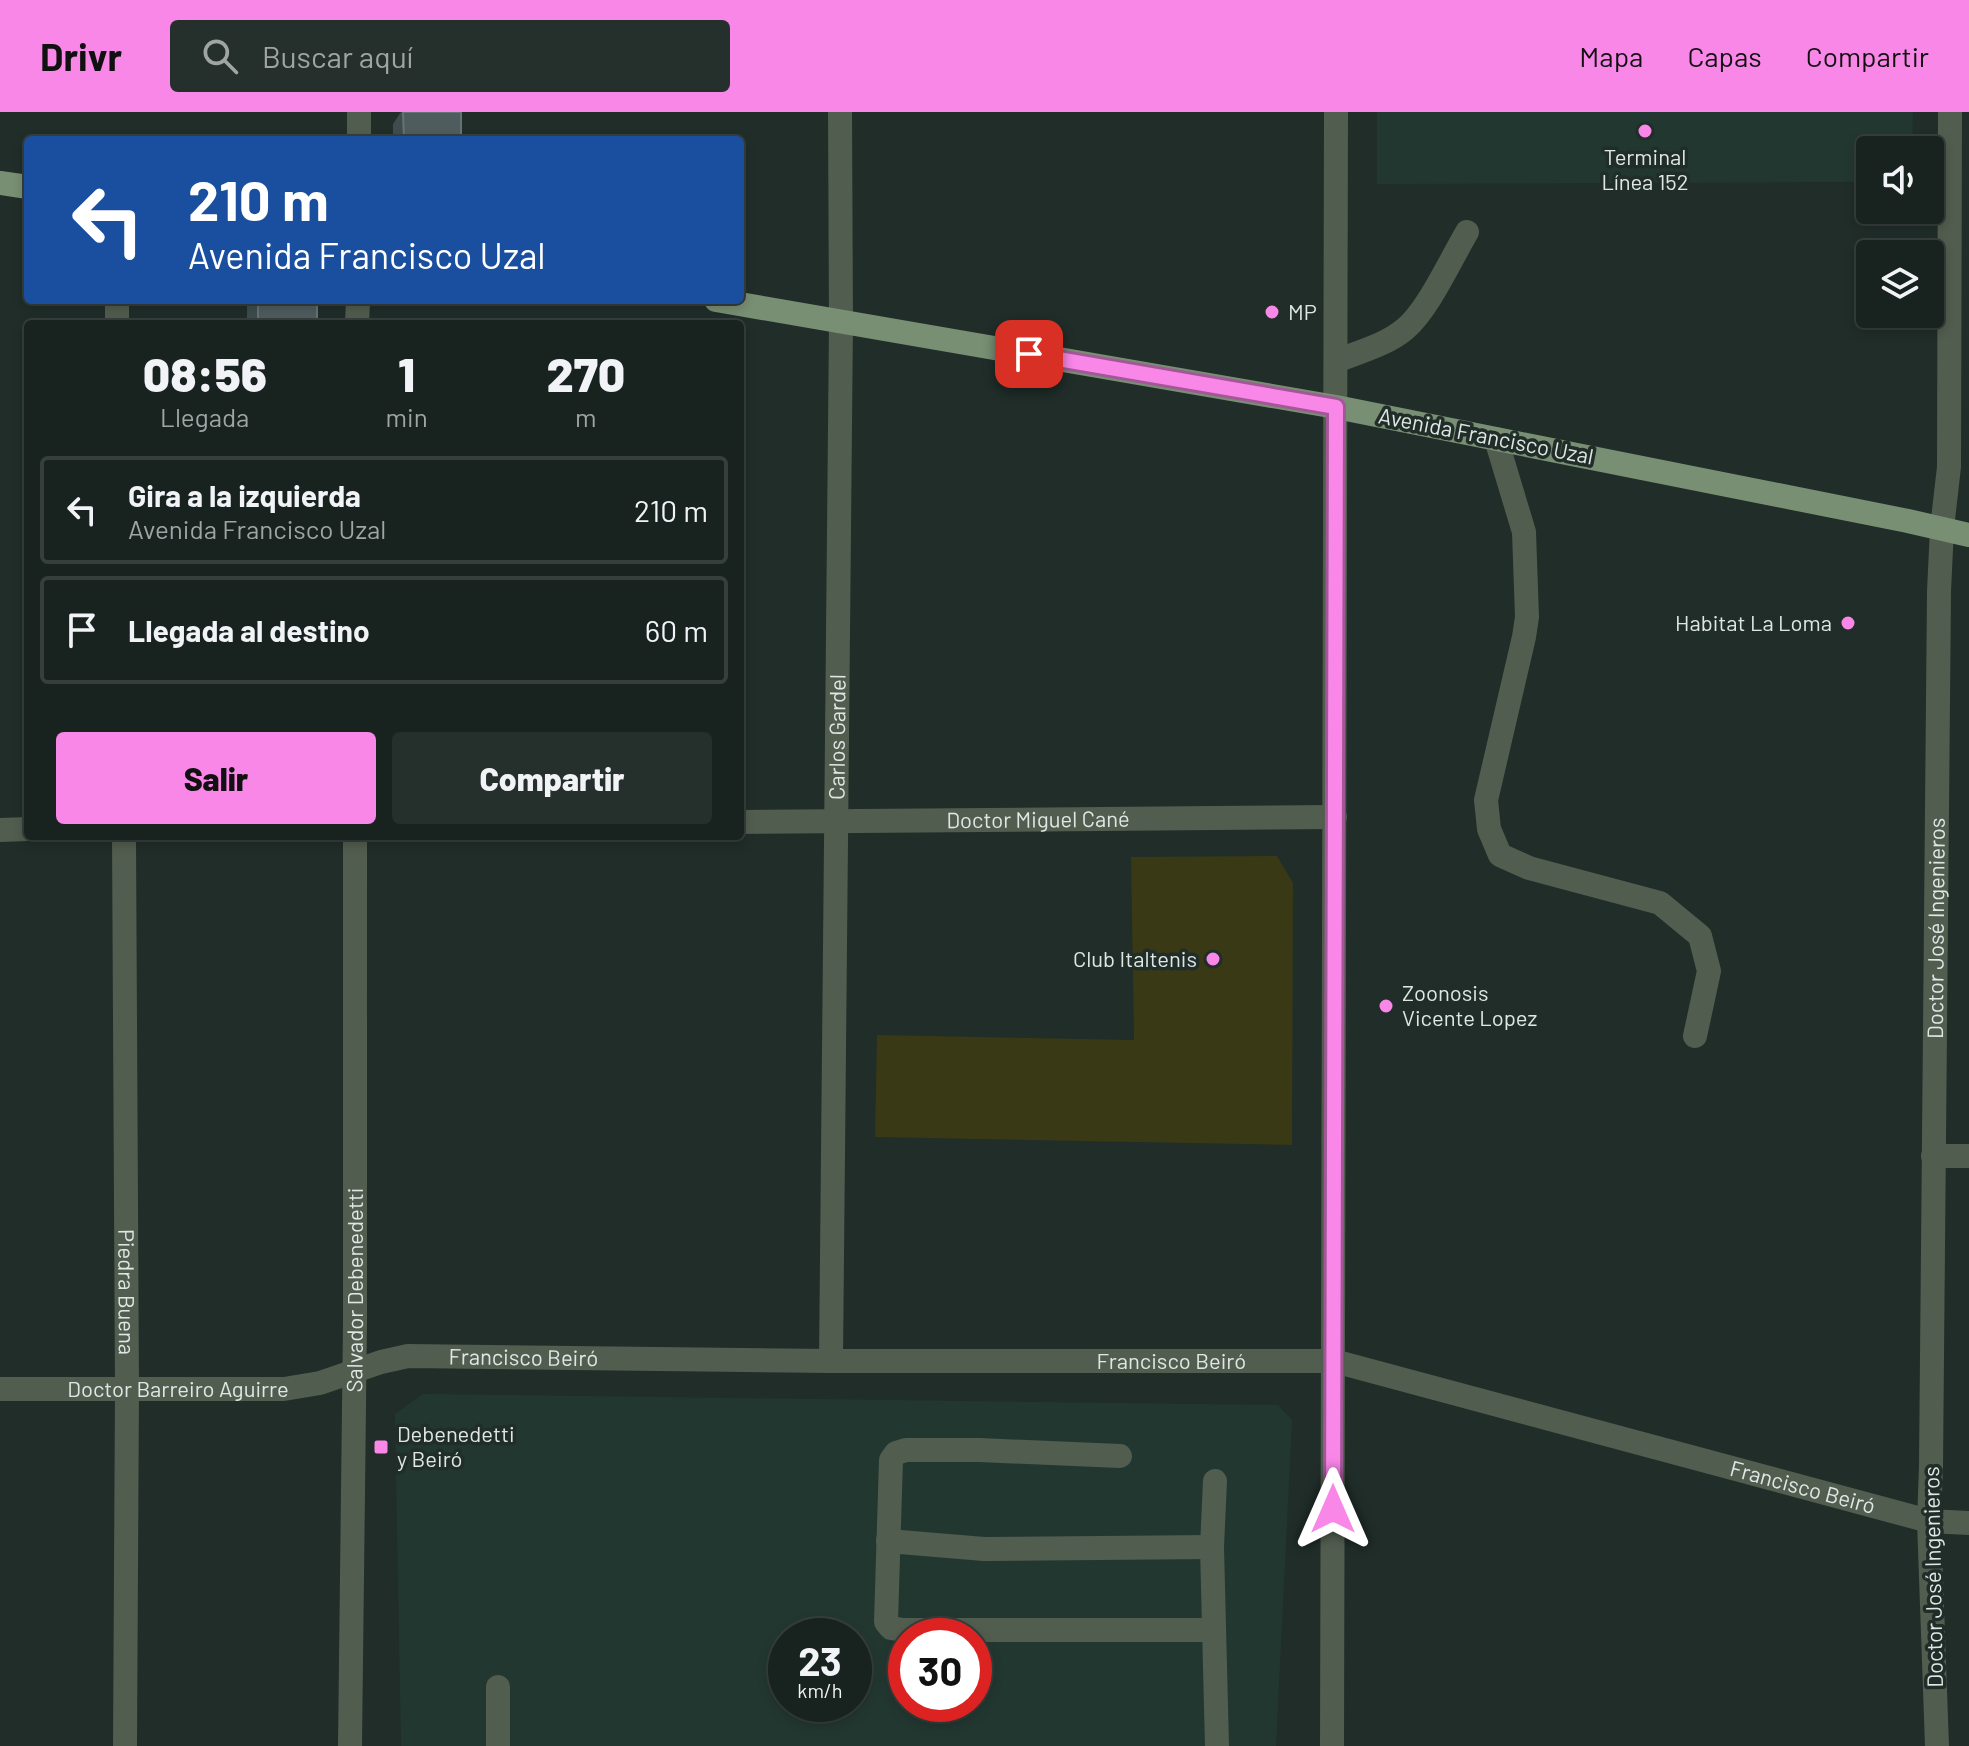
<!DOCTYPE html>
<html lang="es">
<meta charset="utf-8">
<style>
body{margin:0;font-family:Barlow,sans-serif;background:#252f2c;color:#f1f3f6;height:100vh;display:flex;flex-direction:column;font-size:30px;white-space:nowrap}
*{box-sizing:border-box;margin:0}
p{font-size:26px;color:#9fa4a4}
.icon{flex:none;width:44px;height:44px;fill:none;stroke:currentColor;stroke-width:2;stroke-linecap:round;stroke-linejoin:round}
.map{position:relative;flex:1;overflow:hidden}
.side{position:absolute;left:24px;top:208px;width:720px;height:520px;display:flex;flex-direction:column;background:#18221f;border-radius:8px;box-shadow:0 4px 12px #0003,0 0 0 2px #363f3d}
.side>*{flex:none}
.hud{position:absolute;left:24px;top:24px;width:720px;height:168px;border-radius:8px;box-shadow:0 4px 12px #0003,0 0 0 2px #363f3d;background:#1a4fa0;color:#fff;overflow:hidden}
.tools{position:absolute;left:1856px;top:24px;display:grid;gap:16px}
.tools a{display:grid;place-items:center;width:88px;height:88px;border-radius:8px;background:#18221f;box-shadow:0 4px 12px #0003,0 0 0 2px #363f3d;font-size:40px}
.speed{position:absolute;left:768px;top:1506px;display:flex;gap:16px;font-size:40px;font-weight:700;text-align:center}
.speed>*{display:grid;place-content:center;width:104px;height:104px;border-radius:50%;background:#18221f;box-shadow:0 4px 12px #0003,0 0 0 2px #363f3d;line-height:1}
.speed small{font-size:20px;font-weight:400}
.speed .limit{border:12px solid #d22;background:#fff;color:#111}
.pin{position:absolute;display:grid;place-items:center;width:68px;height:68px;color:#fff;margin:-34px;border-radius:16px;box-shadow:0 4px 12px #0006}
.me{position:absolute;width:88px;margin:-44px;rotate:0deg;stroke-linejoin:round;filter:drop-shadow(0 0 6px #0008)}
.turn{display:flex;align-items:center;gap:28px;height:168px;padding:0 32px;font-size:36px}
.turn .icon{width:104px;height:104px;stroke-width:2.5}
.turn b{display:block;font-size:56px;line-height:68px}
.eta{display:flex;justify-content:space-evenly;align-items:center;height:136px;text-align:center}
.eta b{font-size:48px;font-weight:800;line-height:56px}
.action{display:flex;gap:16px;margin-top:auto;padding:16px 32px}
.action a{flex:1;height:92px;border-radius:8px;background:#f987e8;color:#111;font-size:32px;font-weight:800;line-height:92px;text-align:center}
.action a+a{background:#252f2c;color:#f1f3f6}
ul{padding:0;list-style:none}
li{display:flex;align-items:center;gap:24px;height:108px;margin:0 16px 12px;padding:0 16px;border:4px solid #363f3d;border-radius:8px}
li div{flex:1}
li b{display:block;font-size:30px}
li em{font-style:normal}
header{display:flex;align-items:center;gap:48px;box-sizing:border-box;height:112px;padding:0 40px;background:#f987e8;color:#111}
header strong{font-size:38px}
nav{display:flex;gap:44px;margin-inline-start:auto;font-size:28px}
.search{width:560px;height:72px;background:#252f2c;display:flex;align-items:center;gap:20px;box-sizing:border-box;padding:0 28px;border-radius:8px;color:#9fa4a4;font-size:30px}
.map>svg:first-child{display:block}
.built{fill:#233731;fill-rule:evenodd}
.green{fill:#393915}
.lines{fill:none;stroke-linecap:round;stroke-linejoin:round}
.minor{stroke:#515d4f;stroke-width:24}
.major{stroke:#788f73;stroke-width:24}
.wall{fill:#3e4c4d}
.building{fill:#4f5c5e;stroke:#667273;stroke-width:2}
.route-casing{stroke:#a25897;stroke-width:20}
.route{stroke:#f987e8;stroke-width:14}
.poi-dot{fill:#f987e8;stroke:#202d29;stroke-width:3}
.labels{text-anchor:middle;stroke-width:7;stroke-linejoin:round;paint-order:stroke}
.poi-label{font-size:22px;fill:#dfe7e4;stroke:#202d29;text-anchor:start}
.street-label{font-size:22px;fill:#dfe7e4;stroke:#202d29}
</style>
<header>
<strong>Drivr</strong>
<div class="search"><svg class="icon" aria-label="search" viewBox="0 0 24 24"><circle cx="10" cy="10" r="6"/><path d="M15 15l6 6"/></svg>Buscar aquí</div>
<nav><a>Mapa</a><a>Capas</a><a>Compartir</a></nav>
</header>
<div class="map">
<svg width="1969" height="1634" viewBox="0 0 1969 1634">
<rect width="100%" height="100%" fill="#202d29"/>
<g class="built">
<path d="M1377 0H1913L1912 38H1870V70L1377 72Z"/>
<path d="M423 1282 1278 1293 1292 1308 1276 1634H401L395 1302ZM786 1524H854V1592H786ZM906 1524H974V1592H906Z"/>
</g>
<path class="green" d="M1277 744 1293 771 1292 1033 875 1025 877 923 1134 928 1131 745Z"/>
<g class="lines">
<g class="minor">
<path d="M359 0V28"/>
<path d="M117 188V212"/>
<path d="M357 212 358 188"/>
<path d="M1336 249C1359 240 1386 233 1405 217 1428 198 1451 147 1467 120"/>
<path d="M1496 327 1524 420 1527 505 1524 525 1486 688 1489 717 1500 743 1529 756 1660 791 1700 824 1709 859 1695 924"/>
<path id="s1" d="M740 710 1335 705"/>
<path d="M0 718 28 717"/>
<path id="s2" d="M124 724 127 1277 125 1634"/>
<path d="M1933 1044H1969"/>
<path id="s3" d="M831 1249 841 210 840 0"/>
<path id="s4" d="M0 1277H284L320 1271 381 1250 408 1244 831 1249H1334L1929 1409 1969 1411"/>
<path d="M1120 1344 979 1338H906L896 1341 891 1348 886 1510 891 1516 903 1518H1214"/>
<path d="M1215 1369 1212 1435 1217 1634"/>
<path d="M888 1429 984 1437 1212 1435"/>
<path d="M498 1575V1634"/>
<path id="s5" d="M350 1634 355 1210V724"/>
<path d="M1332 1634 1336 0"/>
<path id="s6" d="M1937 1634 1929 1409 1931 1354 1939 479 1942 416 1949 355 1950 0"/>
</g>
<g class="major">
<path d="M0 71 28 75"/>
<path d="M716 188 1336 295 1908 409 1969 423"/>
</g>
</g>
<g class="wall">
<path d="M401 0H461V28H393V12Z"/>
<rect x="247" y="188" width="70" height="24"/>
</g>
<g class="building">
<path d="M403 0H461V28H404Z"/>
<rect x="258" y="188" width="59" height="24"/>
</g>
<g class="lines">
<defs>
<path id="route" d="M1029 242 1336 295 1333 1397"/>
</defs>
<use href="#route" class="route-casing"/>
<use href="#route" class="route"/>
</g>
<g class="poi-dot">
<circle cx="1645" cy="19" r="8"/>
<circle cx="1272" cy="200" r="8"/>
<circle cx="1848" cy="511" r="8"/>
<circle cx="1213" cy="847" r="8"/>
<circle cx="1386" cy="894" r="8"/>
<rect x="373" y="1327" width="16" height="16" rx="4"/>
</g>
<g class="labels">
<g class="poi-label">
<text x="1645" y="53" text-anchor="middle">Terminal<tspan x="1645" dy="25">Línea 152</tspan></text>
<text x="1288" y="208">MP</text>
<text x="1832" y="519" text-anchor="end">Habitat La Loma</text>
<text x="1197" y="855" text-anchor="end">Club Italtenis</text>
<text x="1402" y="889">Zoonosis<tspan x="1402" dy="25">Vicente Lopez</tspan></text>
<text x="397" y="1330">Debenedetti<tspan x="397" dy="25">y Beiró</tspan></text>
</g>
<g class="street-label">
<text transform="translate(1486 324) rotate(11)" y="8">Avenida Francisco Uzal</text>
<text dy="8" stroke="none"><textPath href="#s3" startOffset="624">Carlos Gardel</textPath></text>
<text dy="8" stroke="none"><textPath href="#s1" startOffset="298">Doctor Miguel Cané</textPath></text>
<text dy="8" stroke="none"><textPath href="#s6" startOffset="818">Doctor José Ingenieros</textPath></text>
<text dy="8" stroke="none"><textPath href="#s2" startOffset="456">Piedra Buena</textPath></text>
<text dy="8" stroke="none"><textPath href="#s5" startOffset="456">Salvador Debenedetti</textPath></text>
<text dy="8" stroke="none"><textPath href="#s4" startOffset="528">Francisco Beiró</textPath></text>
<text dy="8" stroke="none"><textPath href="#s4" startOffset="1176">Francisco Beiró</textPath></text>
<text dy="8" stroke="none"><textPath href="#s4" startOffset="178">Doctor Barreiro Aguirre</textPath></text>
<text dy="8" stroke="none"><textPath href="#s4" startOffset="1824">Francisco Beiró</textPath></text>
<text transform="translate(1933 1465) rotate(-91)" y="8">Doctor José Ingenieros</text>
</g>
</g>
</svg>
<div class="tools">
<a><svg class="icon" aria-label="sound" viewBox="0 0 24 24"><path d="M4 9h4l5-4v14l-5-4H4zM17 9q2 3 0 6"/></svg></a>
<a><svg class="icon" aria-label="layers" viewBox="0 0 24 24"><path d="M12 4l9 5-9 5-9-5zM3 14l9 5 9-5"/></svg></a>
</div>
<div class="speed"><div>23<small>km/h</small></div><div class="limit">30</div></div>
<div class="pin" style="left:1029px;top:242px;background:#d93025"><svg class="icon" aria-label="arrive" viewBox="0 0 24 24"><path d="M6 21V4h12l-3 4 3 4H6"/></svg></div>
<svg class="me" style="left:1333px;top:1397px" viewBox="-20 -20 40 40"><path d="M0-17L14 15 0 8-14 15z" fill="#f987e8" stroke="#fff" stroke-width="4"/></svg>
<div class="hud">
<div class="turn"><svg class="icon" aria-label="left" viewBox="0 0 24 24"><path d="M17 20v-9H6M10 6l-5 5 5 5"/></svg><div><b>210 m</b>Avenida Francisco Uzal</div></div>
</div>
<section class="side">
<div class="eta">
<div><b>08:56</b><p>Llegada</p></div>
<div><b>1</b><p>min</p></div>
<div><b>270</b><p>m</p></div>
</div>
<ul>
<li><svg class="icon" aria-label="left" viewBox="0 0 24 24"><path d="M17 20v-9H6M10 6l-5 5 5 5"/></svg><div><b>Gira a la izquierda</b><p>Avenida Francisco Uzal</p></div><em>210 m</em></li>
<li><svg class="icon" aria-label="arrive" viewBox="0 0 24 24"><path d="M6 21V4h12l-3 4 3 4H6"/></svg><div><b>Llegada al destino</b></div><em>60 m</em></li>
</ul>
<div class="action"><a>Salir</a><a>Compartir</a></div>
</section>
</div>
